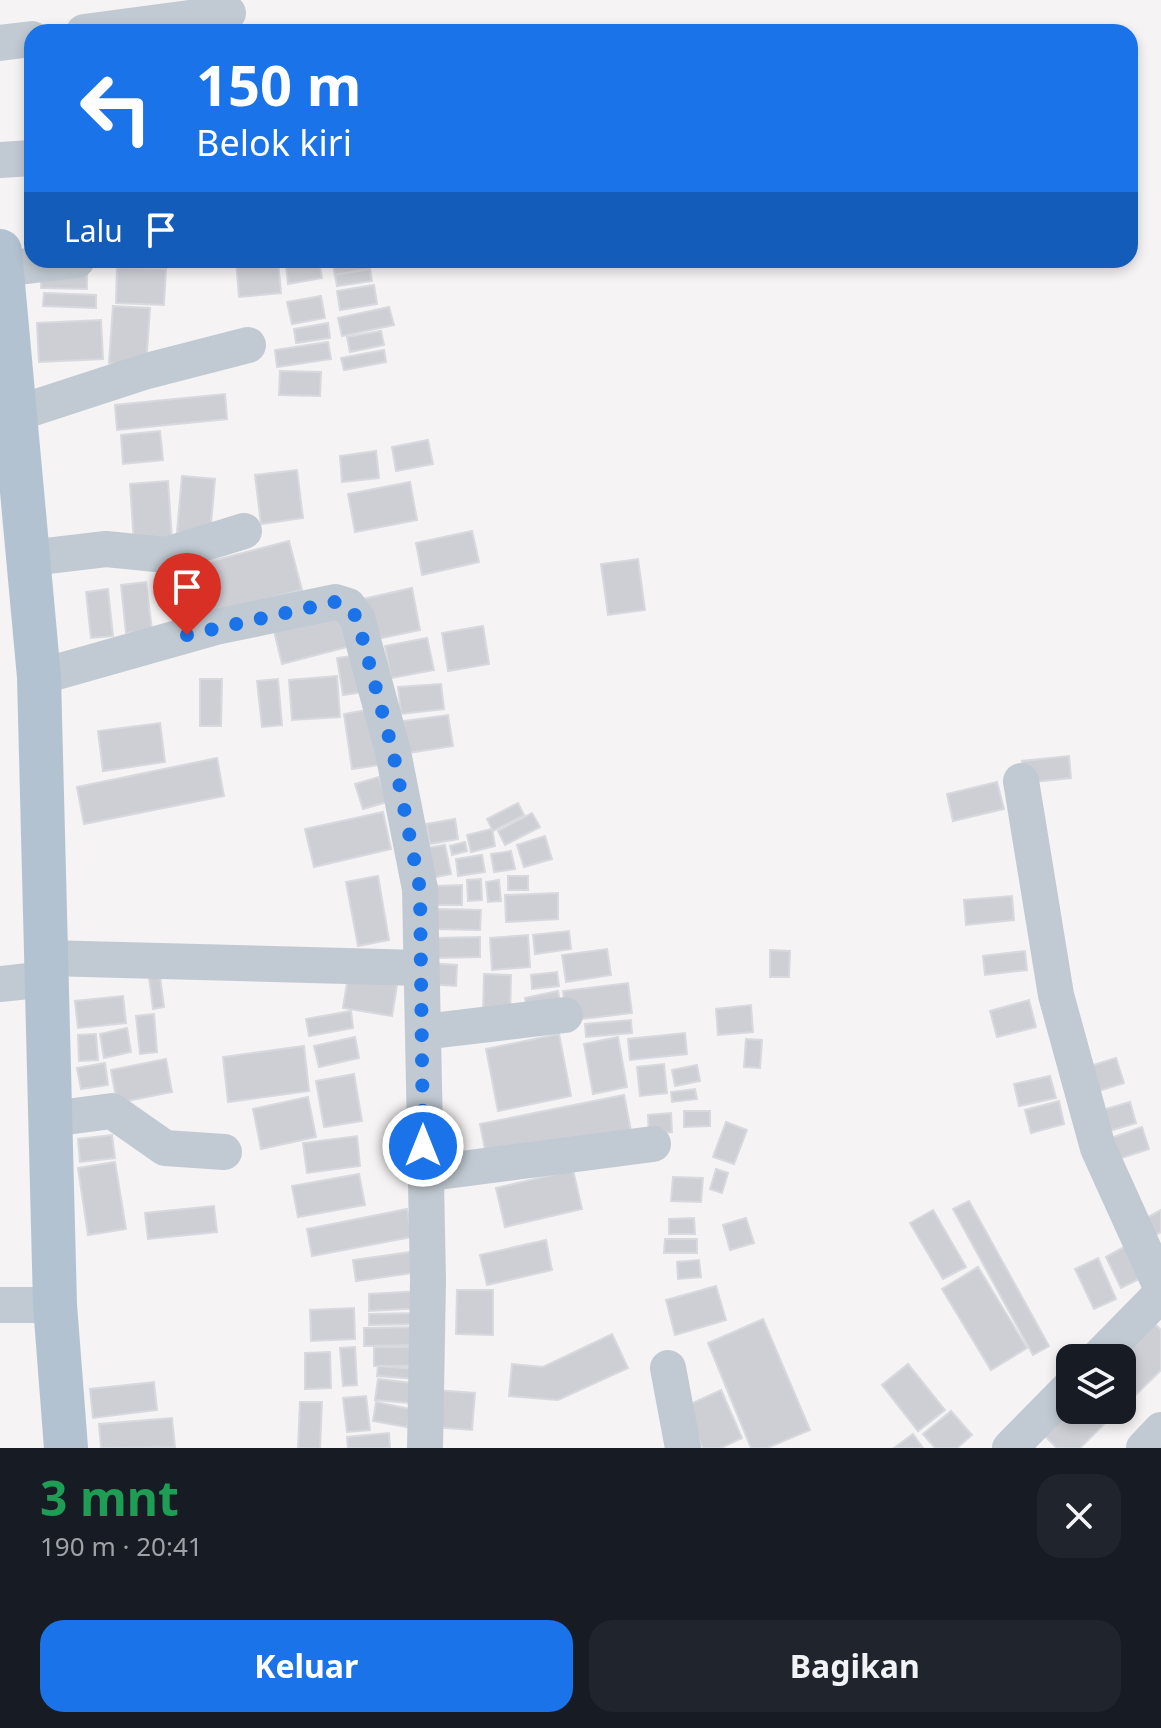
<!DOCTYPE html>
<html lang="id">
<meta charset="utf-8">
<style>
body{margin:0;font-family:"Noto Sans",sans-serif;background:#20242c;color:#f1f3f6;height:100vh;display:flex;flex-direction:column;font-size:30px;white-space:nowrap}
*{box-sizing:border-box;margin:0}
p{font-size:26px;color:#9ea1a6}
.icon{flex:none;width:44px;height:44px;fill:none;stroke:currentColor;stroke-width:2;stroke-linecap:round;stroke-linejoin:round}
.map{position:relative;height:1448px;overflow:hidden}
.drawer{display:flex;flex-direction:column;background:#171b24;flex:1}
.drawer>*{flex:none}
.top-card{position:absolute;left:24px;top:24px;width:1114px;height:244px;border-radius:24px;box-shadow:0 4px 12px #0003;background:#1a73e8;color:#fff;overflow:hidden}
.tools{position:absolute;left:1056px;top:1344px;display:grid;gap:16px}
.tools a{display:grid;place-items:center;width:80px;height:80px;border-radius:16px;background:#171b24;box-shadow:0 4px 12px #0003;font-size:40px}
.pin{position:absolute;display:grid;place-items:center;width:68px;height:68px;color:#fff;margin:-82px -34px;border-radius:50% 50% 50% 0;rotate:-45deg;box-shadow:0 0 8px #0007}
.pin .icon{rotate:45deg}
.me{position:absolute;width:88px;margin:-44px;rotate:0deg;stroke-linejoin:round;filter:drop-shadow(0 0 6px #0008)}
.turn{display:flex;align-items:center;gap:28px;height:168px;padding:0 40px;font-size:36px}
.turn .icon{width:104px;height:104px;stroke-width:2.5}
.turn b{display:block;font-size:56px;line-height:68px}
.then{display:flex;align-items:center;height:76px;padding:0 40px;background:#0003;gap:16px;font-size:30px}
.round{display:grid;place-items:center;flex:none;width:84px;height:84px;border-radius:24px;background:#20242c}
.head{display:flex;align-items:center;justify-content:space-between;height:136px;padding:0 40px}
h1{font-size:48px;font-weight:700;line-height:60px;color:#1e9e55}
.cta{display:flex;gap:16px;margin-top:auto;padding:16px 40px}
.cta a{flex:1;height:92px;border-radius:24px;background:#1a73e8;color:#fff;font-size:32px;font-weight:700;line-height:92px;text-align:center}
.cta a+a{background:#20242c;color:#f1f3f6}
.map>svg:first-child{display:block}
.building{fill:#cdcfd5;stroke:#d7d9de;stroke-width:2}
.lines{fill:none;stroke-linecap:round;stroke-linejoin:round}
.minor{stroke:#c1cad2;stroke-width:36}
.major{stroke:#b3c2d1;stroke-width:44}
.route{stroke:#1a73e8;stroke-width:14;stroke-dasharray:0 25.2}
</style>
<div class="map">
<svg width="1161" height="1448" viewBox="0 0 1161 1448">
<rect width="100%" height="100%" fill="#f5f3f3"/>
<g class="building">
<path d="M236 260H278L281 293 239 297Z"/>
<path d="M332 260H369L370 269 335 275Z"/>
<path d="M319 261 322 278 288 284 286 266Z"/>
<path d="M117 267 166 269 164 305 116 303Z"/>
<path d="M370 269 372 281 337 286 335 275Z"/>
<path d="M41 273H87V289L41 288Z"/>
<path d="M374 285 377 304 340 310 337 291Z"/>
<path d="M44 293 96 295V308L43 306Z"/>
<path d="M321 296 325 318 292 324 287 302Z"/>
<path d="M113 306 150 308 146 366 109 363Z"/>
<path d="M389 307 394 325 342 336 338 318Z"/>
<path d="M101 320 103 359 39 362 37 323Z"/>
<path d="M328 323 330 338 296 343 294 329Z"/>
<path d="M381 331 384 345 350 352 347 337Z"/>
<path d="M328 342 331 359 277 367 275 350Z"/>
<path d="M384 350 386 362 344 370 341 358Z"/>
<path d="M280 371 321 372 320 396 279 395Z"/>
<path d="M225 394 227 419 117 430 115 405Z"/>
<path d="M160 431 163 460 123 464 121 435Z"/>
<path d="M428 440 433 464 396 471 392 447Z"/>
<path d="M376 451 379 478 342 482 340 456Z"/>
<path d="M297 470 303 518 261 524 255 475Z"/>
<path d="M182 476 215 479 210 535 177 532Z"/>
<path d="M168 481 172 540 134 543 130 484Z"/>
<path d="M410 482 417 520 355 532 348 494Z"/>
<path d="M472 531 479 562 422 575 416 543Z"/>
<path d="M289 541 302 590 174 623 161 574Z"/>
<path d="M638 559 645 610 608 615 601 564Z"/>
<path d="M146 582 152 630 126 633 121 585Z"/>
<path d="M412 588 420 630 367 641 358 600Z"/>
<path d="M108 589 113 636 91 638 86 592Z"/>
<path d="M338 614 347 647 282 664 274 631Z"/>
<path d="M483 626 489 664 448 671 442 633Z"/>
<path d="M427 638 434 670 391 678 385 646Z"/>
<path d="M359 655 364 692 343 695 337 658Z"/>
<path d="M337 676 340 717 292 720 289 680Z"/>
<path d="M200 679H222L221 726H200Z"/>
<path d="M278 679 282 725 262 727 257 681Z"/>
<path d="M441 684 444 709 401 714 398 687Z"/>
<path d="M378 708 386 764 352 769 344 714Z"/>
<path d="M448 715 453 746 408 753 403 721Z"/>
<path d="M160 723 165 762 103 771 98 731Z"/>
<path d="M1069 756 1071 778 1024 783 1022 761Z"/>
<path d="M217 758 224 796 84 824 77 787Z"/>
<path d="M379 777 387 802 363 809 355 784Z"/>
<path d="M997 782 1004 809 953 821 947 794Z"/>
<path d="M518 803 524 815 493 831 487 819Z"/>
<path d="M383 812 391 849 314 867 305 829Z"/>
<path d="M532 813 540 827 505 845 498 831Z"/>
<path d="M455 819 458 839 430 844 426 824Z"/>
<path d="M492 829 495 846 471 852 467 835Z"/>
<path d="M545 836 552 859 524 867 517 845Z"/>
<path d="M465 842 467 851 452 855 450 846Z"/>
<path d="M445 845 451 874 431 878 426 848Z"/>
<path d="M511 851 515 869 494 872 491 854Z"/>
<path d="M482 855 485 872 458 876 456 859Z"/>
<path d="M378 876 389 940 358 946 346 882Z"/>
<rect x="508" y="876" width="20" height="14"/>
<path d="M481 879 482 900 468 901 467 880Z"/>
<path d="M499 880 501 901 488 902 486 882Z"/>
<path d="M462 885V905H437V886Z"/>
<path d="M558 893V919L506 922 505 895Z"/>
<path d="M1012 896 1014 920 966 925 964 900Z"/>
<path d="M436 909 481 910 480 930 435 929Z"/>
<path d="M569 931 571 949 535 954 533 935Z"/>
<path d="M528 935 530 967 492 970 490 938Z"/>
<path d="M480 937V957L436 958V938Z"/>
<path d="M607 949 611 975 566 982 562 955Z"/>
<path d="M770 950 790 951 789 977H770Z"/>
<path d="M1025 951 1027 970 985 975 983 956Z"/>
<path d="M427 963 457 965 456 986 426 984Z"/>
<path d="M557 972 559 986 532 989 531 975Z"/>
<path d="M484 974 511 975 510 1017H483Z"/>
<path d="M160 976 164 1007 153 1009 149 977Z"/>
<path d="M348 977 397 985 392 1016 343 1008Z"/>
<path d="M628 983 632 1013 566 1021 563 991Z"/>
<path d="M558 991 562 1011 528 1017 525 998Z"/>
<path d="M123 996 126 1023 78 1028 75 1001Z"/>
<path d="M1029 1000 1036 1027 997 1037 990 1011Z"/>
<path d="M751 1005 753 1032 718 1035 716 1009Z"/>
<path d="M351 1011 353 1028 309 1036 306 1019Z"/>
<path d="M154 1014 157 1052 140 1054 136 1016Z"/>
<path d="M631 1020 632 1033 586 1037 585 1024Z"/>
<path d="M127 1028 131 1052 104 1058 100 1034Z"/>
<path d="M685 1033 687 1054 630 1060 628 1039Z"/>
<path d="M96 1034 98 1060 79 1061 78 1035Z"/>
<path d="M559 1034 571 1096 498 1111 486 1049Z"/>
<path d="M355 1037 359 1058 319 1067 314 1046Z"/>
<path d="M618 1037 627 1087 593 1094 584 1044Z"/>
<path d="M746 1039 762 1040 760 1068 744 1067Z"/>
<path d="M304 1046 309 1091 228 1102 223 1057Z"/>
<path d="M1116 1058 1124 1083 1092 1093 1084 1068Z"/>
<path d="M166 1059 172 1092 117 1103 111 1070Z"/>
<path d="M105 1063 108 1085 81 1089 77 1068Z"/>
<path d="M664 1064 667 1093 640 1096 637 1067Z"/>
<path d="M697 1065 700 1081 675 1086 672 1070Z"/>
<path d="M354 1074 362 1121 324 1127 316 1081Z"/>
<path d="M1050 1076 1056 1098 1019 1106 1014 1084Z"/>
<path d="M695 1089 697 1099 672 1102 671 1092Z"/>
<path d="M624 1095 632 1136 488 1165 480 1124Z"/>
<path d="M308 1097 316 1137 261 1149 253 1109Z"/>
<path d="M1059 1101 1064 1124 1031 1133 1025 1110Z"/>
<path d="M1130 1102 1136 1123 1099 1134 1092 1113Z"/>
<path d="M684 1111H710V1126L684 1127Z"/>
<path d="M671 1113 672 1132 649 1134 648 1115Z"/>
<path d="M726 1122 747 1130 734 1164 713 1157Z"/>
<path d="M1142 1127 1149 1149 1112 1161 1105 1140Z"/>
<path d="M112 1135 115 1158 80 1162 78 1139Z"/>
<path d="M357 1136 360 1166 307 1173 303 1143Z"/>
<path d="M115 1162 126 1229 88 1235 78 1168Z"/>
<path d="M716 1169 728 1173 722 1193 710 1189Z"/>
<path d="M573 1170 582 1209 505 1227 496 1188Z"/>
<path d="M359 1174 365 1205 298 1217 292 1186Z"/>
<path d="M673 1177 703 1178 701 1202 671 1201Z"/>
<path d="M969 1201 1049 1346 1033 1355 953 1209Z"/>
<path d="M214 1206 217 1232 148 1239 145 1213Z"/>
<path d="M407 1209 412 1237 312 1256 307 1229Z"/>
<path d="M933 1210 966 1267 943 1279 910 1223Z"/>
<path d="M1161 1210V1232L1150 1238 1141 1221Z"/>
<path d="M694 1218 695 1234H669V1219Z"/>
<path d="M746 1218 754 1243 730 1250 723 1225Z"/>
<path d="M665 1239H697V1253H664Z"/>
<path d="M546 1240 552 1270 487 1285 480 1255Z"/>
<path d="M1126 1246 1141 1278 1121 1288 1106 1257Z"/>
<path d="M411 1252 413 1273 356 1281 353 1260Z"/>
<path d="M1098 1258 1116 1299 1094 1309 1075 1269Z"/>
<path d="M699 1260 701 1277 678 1279 677 1262Z"/>
<path d="M978 1267 1027 1348 991 1370 942 1289Z"/>
<path d="M716 1286 726 1320 675 1335 666 1300Z"/>
<path d="M457 1290H493V1335L456 1334Z"/>
<path d="M421 1291 422 1308 369 1311V1294Z"/>
<path d="M354 1308 355 1339 311 1341 310 1310Z"/>
<path d="M423 1313V1324L369 1325V1314Z"/>
<path d="M763 1319 810 1430 767 1448H751L708 1343Z"/>
<path d="M1153 1322 1161 1330V1370L1125 1405 1122 1402V1358Z"/>
<path d="M424 1327V1345L364 1346V1328Z"/>
<path d="M612 1334 628 1368 558 1400 509 1396 512 1364 543 1367Z"/>
<path d="M355 1347 357 1385 343 1386 340 1348Z"/>
<rect x="374" y="1347" width="45" height="19"/>
<path d="M330 1352 331 1388 305 1389V1353Z"/>
<path d="M908 1364 945 1410 918 1431 882 1385Z"/>
<path d="M378 1366 417 1369 416 1379 377 1376Z"/>
<path d="M378 1379 412 1383 410 1403 375 1400Z"/>
<path d="M154 1382 157 1410 93 1418 90 1389Z"/>
<path d="M435 1390 475 1393 472 1430 433 1427Z"/>
<path d="M721 1390 742 1438 721 1448H703L684 1407Z"/>
<path d="M366 1396 370 1430 347 1432 343 1398Z"/>
<path d="M300 1402H322L320 1448H298Z"/>
<path d="M376 1402 410 1409 407 1427 373 1421Z"/>
<path d="M1070 1410H1118L1080 1448H1057L1043 1434Z"/>
<path d="M951 1411 972 1435 957 1448H935L923 1434Z"/>
<path d="M172 1418 175 1447 101 1448 99 1424Z"/>
<path d="M389 1433 390 1448H348L347 1437Z"/>
<path d="M913 1434 923 1448H894Z"/>
</g>
<g class="lines">
<g class="minor">
<path d="M84 32 228 13"/>
<path d="M0 43 32 39"/>
<path d="M0 160 32 158"/>
<path d="M3 269 77 260"/>
<path d="M0 419 147 371 248 345"/>
<path d="M30 558 106 549 166 555 244 531"/>
<path d="M39 677 216 627 335 602 348 606 357 618 393 752 420 889 428 1280 425 1448"/>
<path d="M1021 781 1056 995 1098 1148 1161 1287"/>
<path d="M46 958 420 968"/>
<path d="M0 984 47 979"/>
<path d="M423 1032 565 1015"/>
<path d="M51 1119 112 1111 165 1148 224 1152"/>
<path d="M423 1174 653 1144"/>
<path d="M0 1305H55"/>
<path d="M1098 1358 1161 1294"/>
<path d="M668 1368 683 1448"/>
<path d="M1010 1448 1070 1387"/>
<path d="M1144 1448 1161 1430"/>
</g>
<path class="major" d="M0 251 39 677 55 1305 66 1448"/>
</g>
<g class="lines">
<path class="route" d="M187 635 335 602 348 606 357 618 393 752 420 889 423 1146"/>
</g>
</svg>
<div class="tools">
<a><svg class="icon" aria-label="layers" viewBox="0 0 24 24"><path d="M12 4l9 5-9 5-9-5zM3 14l9 5 9-5"/></svg></a>
</div>
<div class="pin" style="left:187px;top:635px;background:#d93025"><svg class="icon" aria-label="arrive" viewBox="0 0 24 24"><path d="M6 21V4h12l-3 4 3 4H6"/></svg></div>
<svg class="me" style="left:423px;top:1146px" viewBox="-20 -20 40 40"><circle r="17" fill="#1a73e8" stroke="#fff" stroke-width="3"/><path d="M0-11L8 9 0 5-8 9z" fill="#fff"/></svg>
<div class="top-card">
<div class="turn"><svg class="icon" aria-label="left" viewBox="0 0 24 24"><path d="M17 20v-9H6M10 6l-5 5 5 5"/></svg><div><b>150 m</b>Belok kiri</div></div>
<div class="then">Lalu<svg class="icon" aria-label="arrive" viewBox="0 0 24 24"><path d="M6 21V4h12l-3 4 3 4H6"/></svg></div>
</div>
</div>
<section class="drawer">
<div class="head"><div><h1>3 mnt</h1><p>190 m · 20:41</p></div><a class="round"><svg class="icon" aria-label="close" viewBox="0 0 24 24"><path d="M6 6l12 12M18 6L6 18"/></svg></a></div>
<div class="cta"><a>Keluar</a><a>Bagikan</a></div>
</section>
